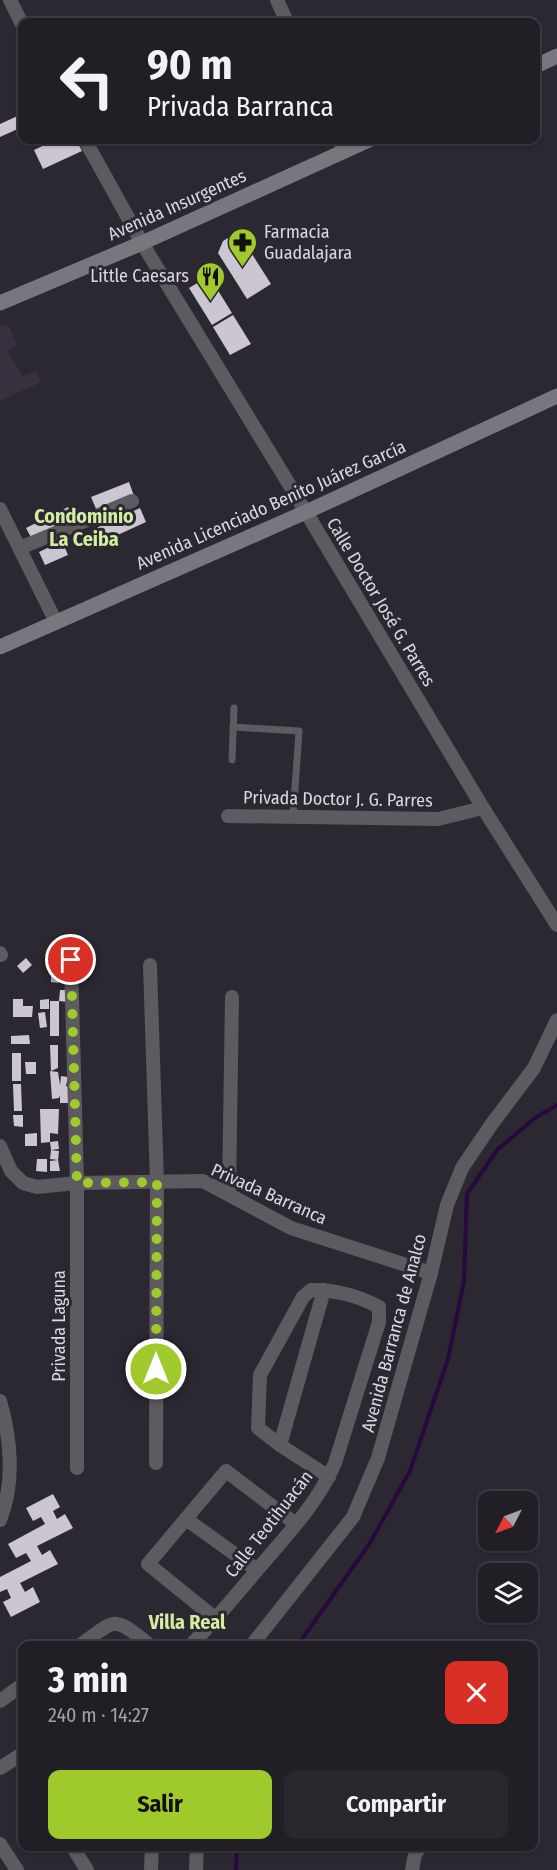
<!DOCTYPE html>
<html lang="es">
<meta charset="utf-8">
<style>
body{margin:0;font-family:"Fira Sans Condensed",sans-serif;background:#29272d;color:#f1f3f6;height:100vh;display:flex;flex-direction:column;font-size:22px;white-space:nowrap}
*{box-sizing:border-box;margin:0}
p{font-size:20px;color:#a2a2a7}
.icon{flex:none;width:33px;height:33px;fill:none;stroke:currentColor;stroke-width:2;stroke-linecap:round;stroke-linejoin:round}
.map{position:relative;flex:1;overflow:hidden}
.details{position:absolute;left:18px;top:1641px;width:520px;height:210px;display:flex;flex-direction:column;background:#211e25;border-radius:12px;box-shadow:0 2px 4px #0004,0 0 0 2px #3e3c42}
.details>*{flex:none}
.top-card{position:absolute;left:18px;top:18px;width:522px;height:126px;border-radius:12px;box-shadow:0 2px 4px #0004,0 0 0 2px #3e3c42;background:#211e25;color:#f1f3f6;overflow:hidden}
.needle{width:39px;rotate:228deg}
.controls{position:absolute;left:478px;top:1491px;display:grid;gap:12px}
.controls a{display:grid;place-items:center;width:60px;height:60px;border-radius:12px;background:#211e25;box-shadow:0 2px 4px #0004,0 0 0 2px #3e3c42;font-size:30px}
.pin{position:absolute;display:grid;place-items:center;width:51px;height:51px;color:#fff;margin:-26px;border:3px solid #fff;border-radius:50%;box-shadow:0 2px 6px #0007}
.me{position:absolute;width:66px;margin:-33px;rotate:0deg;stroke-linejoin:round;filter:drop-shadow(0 0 4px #0008)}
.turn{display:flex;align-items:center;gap:21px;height:126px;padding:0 30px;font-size:27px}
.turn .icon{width:78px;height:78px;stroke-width:2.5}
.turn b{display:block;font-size:42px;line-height:51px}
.round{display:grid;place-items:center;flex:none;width:63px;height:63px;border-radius:12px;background:#29272d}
.summary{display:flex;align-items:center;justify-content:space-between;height:102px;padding:0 30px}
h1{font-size:36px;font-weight:700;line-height:45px}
.action{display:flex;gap:12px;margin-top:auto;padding:12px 30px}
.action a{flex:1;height:69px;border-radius:12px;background:#a0c92c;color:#111;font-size:24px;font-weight:700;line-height:69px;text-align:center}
.action a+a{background:#29272d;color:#f1f3f6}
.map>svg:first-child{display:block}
.built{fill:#37313f}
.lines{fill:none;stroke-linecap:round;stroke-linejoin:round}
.stream{stroke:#26093e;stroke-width:4}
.building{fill:#cbc6d2}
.lane{stroke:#5d5b5f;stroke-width:7}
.street{stroke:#5d5b5f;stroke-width:14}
.secondary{stroke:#79767d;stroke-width:15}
.route{stroke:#a0c92c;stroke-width:10;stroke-dasharray:0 18}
.labels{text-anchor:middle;stroke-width:6;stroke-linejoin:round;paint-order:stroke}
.street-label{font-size:18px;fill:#dbd8de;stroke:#2c2831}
.poi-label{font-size:18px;fill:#dbd8de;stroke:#2c2831;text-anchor:start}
.neighbourhood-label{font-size:20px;font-weight:bold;fill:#d2eca2;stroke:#2c2831}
</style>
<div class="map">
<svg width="557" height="1870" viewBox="0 0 557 1870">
<rect width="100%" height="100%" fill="#2c2831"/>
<path class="built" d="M0 325 9 327 17 345 8 351 22 376 36 372 41 382 0 401Z"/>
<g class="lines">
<g class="stream">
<path d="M297 1646 370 1543 410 1471 448 1359 464 1281 467 1194 497 1150 535 1118 557 1105"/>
<path d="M236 1870 237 1846"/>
</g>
</g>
<g class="building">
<path d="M22 114V127L0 137V124Z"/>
<path d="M55 140H76L82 151 43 169 34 150Z"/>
<path d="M238 232 271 284 247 299 218 253 223 241Z"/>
<path d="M209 276 232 313 212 325 189 288Z"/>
<path d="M233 315 251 344 230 355 213 327Z"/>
<path d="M129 482 134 496 97 511 91 497Z"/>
<path d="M68 507 74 520 33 541 26 528Z"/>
<path d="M140 508 146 522 98 544 92 530Z"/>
<path d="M62 541 68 555 45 565 39 552Z"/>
<path d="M26 958 32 965 23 973 17 966Z"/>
<path d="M51 975H59V983L51 982Z"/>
<path d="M60 990H69L68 1002 59 1001Z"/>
<path d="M13 999H23V1006H33L32 1017H13Z"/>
<path d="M49 999V1009H40V1000Z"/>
<rect x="50" y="1001" width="9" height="35"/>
<path d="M45 1012 47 1027 40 1028 38 1013Z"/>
<path d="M29 1035 30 1044H11V1036Z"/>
<path d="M50 1045H58V1068L51 1071Z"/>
<rect x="12" y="1053" width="9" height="28"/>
<path d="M25 1062H36V1074H26Z"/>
<path d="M50 1071 58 1072 60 1085 61 1076 68 1077 66 1086 68 1087 69 1103H60V1095L59 1098 52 1099Z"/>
<path d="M13 1084H21L22 1111H14Z"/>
<path d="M40 1109H59L58 1134 50 1133V1142L58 1141 59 1149 51 1150 50 1142 41 1143Z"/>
<path d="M13 1115H23V1127L14 1126Z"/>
<path d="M37 1133V1146H25V1134Z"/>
<path d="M51 1150 59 1151 58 1160 50 1159Z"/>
<path d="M37 1159H47V1172L36 1171Z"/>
<path d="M58 1160 60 1171H50V1161Z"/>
<path d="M53 1494 60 1507 53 1511 57 1519 65 1514 73 1528 37 1546 42 1555 50 1550 58 1564 20 1583 25 1592 33 1587 40 1602 11 1617 3 1602 11 1598 7 1589 0 1592V1577L31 1561 26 1553 16 1558 8 1544 45 1524 41 1517 33 1521 26 1508Z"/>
</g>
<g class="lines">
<g class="lane">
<path d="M233 727 299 731 293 817"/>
<path d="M232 760 234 708"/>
</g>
<g class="street">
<path d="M10 0 22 24"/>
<path d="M277 0 287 22"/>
<path d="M85 140 142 243 306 512 483 808 557 925"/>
<path d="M339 140 344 151"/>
<path d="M0 509 56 622"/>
<path d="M20 548 132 501"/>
<path d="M228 816 438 819 483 808"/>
<path d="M0 953 1 955"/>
<path d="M71 960 77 1183V1468"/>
<path d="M150 965 157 1182 156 1463"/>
<path d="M0 1146 11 1171 23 1183 37 1187 77 1183 203 1181 291 1228 431 1273"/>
<path d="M229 1194 232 997"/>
<path d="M0 1401C11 1439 15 1483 0 1520"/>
<path d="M280 1445 324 1290"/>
<path d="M186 1519 257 1570"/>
<path d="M216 1619 148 1564 226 1471 296 1524"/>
<path d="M79 1646C118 1618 112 1615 151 1646"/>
<path d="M190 1646C215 1621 236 1595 258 1569 286 1536 318 1503 335 1463L379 1322V1307C359 1296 333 1289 311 1290L303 1297 260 1375 258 1428 280 1445 329 1477"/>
<path d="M251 1646 353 1517 378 1458 431 1273 447 1205 462 1168 491 1125 534 1068 557 1020"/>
<path d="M0 1701 22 1685"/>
<path d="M0 1768 22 1754"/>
<path d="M0 1844 17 1870"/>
<path d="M72 1846 87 1870"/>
<path d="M151 1870 152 1846"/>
<path d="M196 1870 197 1846"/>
<path d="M412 1870 415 1854 421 1846"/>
</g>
<g class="secondary">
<path d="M536 66 557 56"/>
<path d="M0 303 142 243 369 140"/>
<path d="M0 647 306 512 557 396"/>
</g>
</g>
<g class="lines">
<path class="route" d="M71 960 77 1183 157 1182 156 1369"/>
</g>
<defs>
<symbol id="pharmacy-pin" viewBox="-11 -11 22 30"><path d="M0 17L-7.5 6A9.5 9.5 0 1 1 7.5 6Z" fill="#a0c92c" stroke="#2c2831"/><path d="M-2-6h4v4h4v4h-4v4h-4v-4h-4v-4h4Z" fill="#111"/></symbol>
<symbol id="restaurant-pin" viewBox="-11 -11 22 30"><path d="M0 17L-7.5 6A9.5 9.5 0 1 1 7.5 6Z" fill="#a0c92c" stroke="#2c2831"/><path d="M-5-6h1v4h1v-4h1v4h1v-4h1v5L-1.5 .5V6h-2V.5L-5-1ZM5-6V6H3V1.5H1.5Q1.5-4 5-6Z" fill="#111"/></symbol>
</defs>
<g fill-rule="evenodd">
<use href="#pharmacy-pin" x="226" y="226" width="33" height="45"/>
<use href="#restaurant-pin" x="194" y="260" width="33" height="45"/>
</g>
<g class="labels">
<g class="street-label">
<text transform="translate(177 205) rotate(-24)" y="6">Avenida Insurgentes</text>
<text transform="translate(271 505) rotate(-24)" y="6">Avenida Licenciado Benito Juárez García</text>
<text transform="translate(381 602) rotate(59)" y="6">Calle Doctor José G. Parres</text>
<text transform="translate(338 799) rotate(1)" y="6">Privada Doctor J. G. Parres</text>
<text transform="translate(269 1194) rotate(24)" y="6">Privada Barranca</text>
<text transform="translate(59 1326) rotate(-90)" y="6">Privada Laguna</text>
<text transform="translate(394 1333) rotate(-75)" y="6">Avenida Barranca de Analco</text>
<text transform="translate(269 1524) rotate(-52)" y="6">Calle Teotihuacán</text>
</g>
<g class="poi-label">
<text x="264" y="238">Farmacia<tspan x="264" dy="21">Guadalajara</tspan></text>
<text x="189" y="282" text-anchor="end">Little Caesars</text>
</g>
<g class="neighbourhood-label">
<text x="84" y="523">Condominio<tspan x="84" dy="23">La Ceiba</tspan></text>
<text x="187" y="1629">Villa Real</text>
</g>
</g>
</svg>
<div class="controls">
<a><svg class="needle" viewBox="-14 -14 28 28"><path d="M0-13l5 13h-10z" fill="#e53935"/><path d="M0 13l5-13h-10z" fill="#a2a2a7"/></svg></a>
<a><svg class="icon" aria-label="layers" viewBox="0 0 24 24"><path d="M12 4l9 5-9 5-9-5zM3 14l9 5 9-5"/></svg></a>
</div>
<div class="pin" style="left:71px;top:960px;background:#d93025"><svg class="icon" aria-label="arrive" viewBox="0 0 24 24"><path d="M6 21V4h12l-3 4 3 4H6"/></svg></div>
<svg class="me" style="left:156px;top:1369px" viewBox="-20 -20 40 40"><circle r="17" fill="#a0c92c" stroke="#fff" stroke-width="3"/><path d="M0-11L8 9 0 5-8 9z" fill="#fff"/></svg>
<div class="top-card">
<div class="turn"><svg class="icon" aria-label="left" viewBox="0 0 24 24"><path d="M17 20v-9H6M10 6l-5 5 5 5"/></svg><div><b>90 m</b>Privada Barranca</div></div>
</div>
<section class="details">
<div class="summary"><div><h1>3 min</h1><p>240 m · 14:27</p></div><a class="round" style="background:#d93025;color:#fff"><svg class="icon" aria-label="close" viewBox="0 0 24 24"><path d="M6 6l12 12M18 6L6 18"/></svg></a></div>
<div class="action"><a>Salir</a><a>Compartir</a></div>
</section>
</div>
